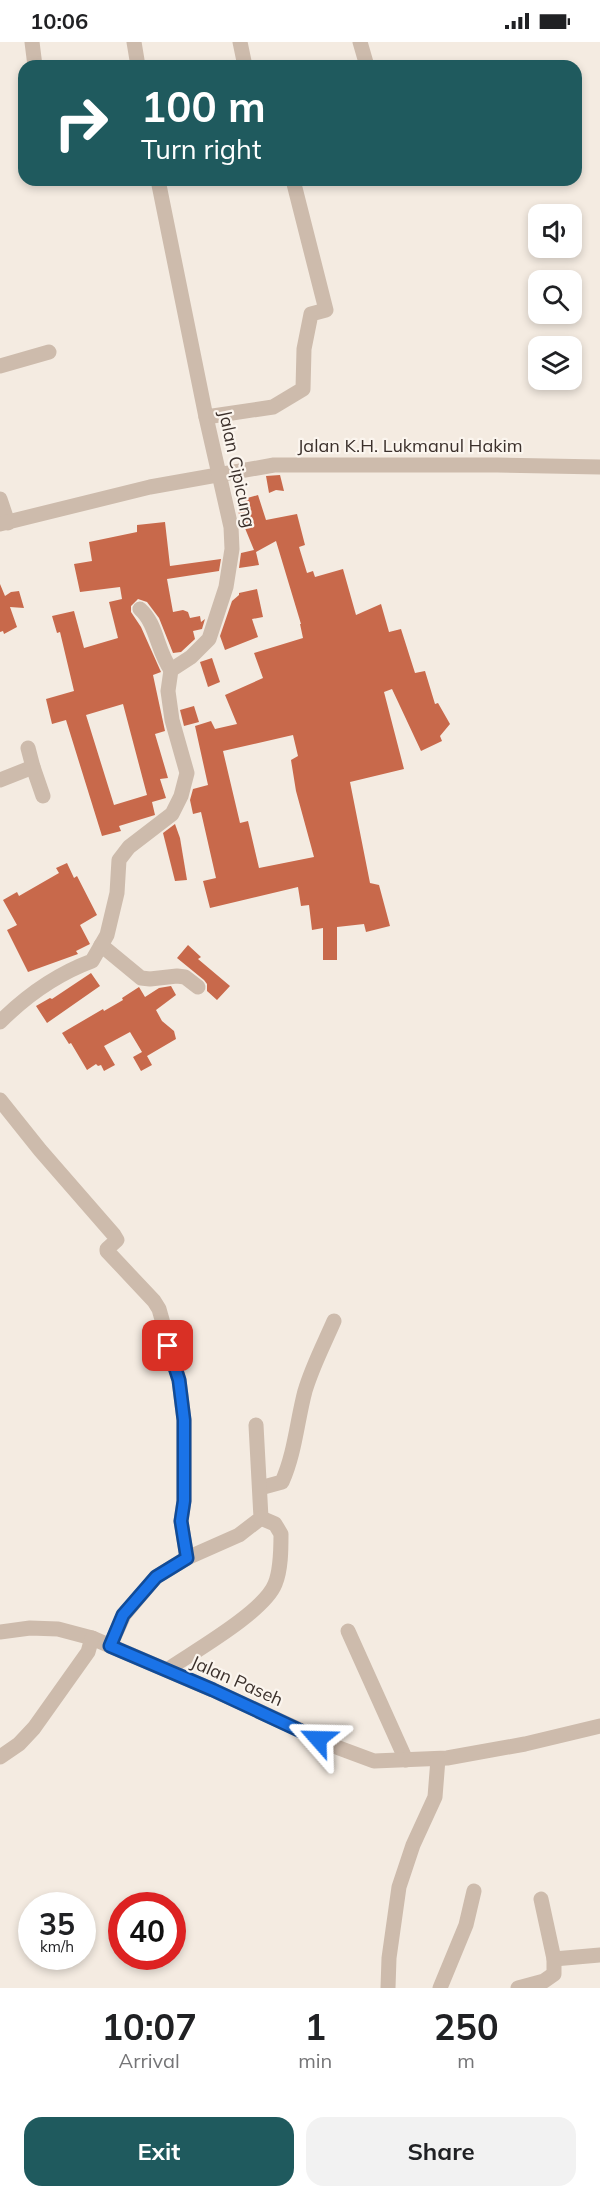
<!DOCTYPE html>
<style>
body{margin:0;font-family:Mulish,sans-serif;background:#f2f2f2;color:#202124;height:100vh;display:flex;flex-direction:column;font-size:22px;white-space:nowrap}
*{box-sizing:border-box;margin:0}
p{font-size:20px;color:#757577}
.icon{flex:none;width:33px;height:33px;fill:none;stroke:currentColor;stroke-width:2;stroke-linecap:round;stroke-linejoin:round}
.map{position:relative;height:1946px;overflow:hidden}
.panel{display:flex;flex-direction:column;background:#fff;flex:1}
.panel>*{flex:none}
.banner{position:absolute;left:18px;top:18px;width:564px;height:126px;border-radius:18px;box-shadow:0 3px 9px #0003;background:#1f5a5e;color:#fff;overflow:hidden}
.controls{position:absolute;left:528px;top:162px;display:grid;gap:12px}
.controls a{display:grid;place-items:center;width:54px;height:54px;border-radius:12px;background:#fff;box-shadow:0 3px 9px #0003;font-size:30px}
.speed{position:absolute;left:18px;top:1850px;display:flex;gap:12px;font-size:30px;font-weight:700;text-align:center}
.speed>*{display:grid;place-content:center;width:78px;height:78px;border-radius:50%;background:#fff;box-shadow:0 3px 9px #0003;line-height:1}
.speed small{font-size:15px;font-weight:400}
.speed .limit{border:9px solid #d22;background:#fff;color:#111}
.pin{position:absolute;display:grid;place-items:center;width:51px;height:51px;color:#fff;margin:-26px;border-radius:12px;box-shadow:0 3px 9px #0006}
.me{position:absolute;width:66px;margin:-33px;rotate:295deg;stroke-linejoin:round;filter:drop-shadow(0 0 4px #0008)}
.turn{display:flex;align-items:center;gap:21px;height:126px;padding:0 24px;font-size:27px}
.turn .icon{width:78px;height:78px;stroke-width:2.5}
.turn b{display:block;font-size:42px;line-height:51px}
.eta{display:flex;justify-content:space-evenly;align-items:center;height:102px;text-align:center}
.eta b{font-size:36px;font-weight:700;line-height:42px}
.cta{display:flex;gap:12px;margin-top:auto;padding:12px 24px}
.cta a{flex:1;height:69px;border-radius:18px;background:#1f5a5e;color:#fff;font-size:24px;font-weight:700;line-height:69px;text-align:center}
.cta a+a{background:#f2f2f2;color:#202124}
.status{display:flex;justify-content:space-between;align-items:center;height:42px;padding:0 30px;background:#fff;direction:ltr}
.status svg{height:16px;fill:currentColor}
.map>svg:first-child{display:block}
.building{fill:#c8694b;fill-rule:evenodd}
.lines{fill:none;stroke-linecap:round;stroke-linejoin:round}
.minor{stroke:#cdbbac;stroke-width:15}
.route-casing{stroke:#114b97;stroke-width:15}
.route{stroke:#1a73e8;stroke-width:10}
.labels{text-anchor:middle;stroke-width:4.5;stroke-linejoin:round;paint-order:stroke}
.street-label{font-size:18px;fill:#3b302b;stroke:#fbf5ee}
</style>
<div class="status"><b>10:06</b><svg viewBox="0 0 49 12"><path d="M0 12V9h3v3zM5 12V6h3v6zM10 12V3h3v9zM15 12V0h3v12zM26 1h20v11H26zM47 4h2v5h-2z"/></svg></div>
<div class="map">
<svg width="600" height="1946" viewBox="0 0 600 1946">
<rect width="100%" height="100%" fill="#f4ebe1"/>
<g class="building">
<path d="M280 433 284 449 276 448 269 451 266 434Z"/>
<path d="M258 453 266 478 297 472 305 503 299 505 307 531 313 529 315 535 343 527 356 573 381 562 389 590 401 587 415 631 425 629 435 662 438 661 450 682 440 694 442 699 421 709 392 647 384 650 404 727 350 740 370 841 379 843 390 884 366 890 364 882 337 885V918H323V886L312 888 309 863 301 864 298 845 210 866 203 839 216 836 201 770 193 772 190 758 193 747 208 743 195 684 211 679 215 687 237 682 225 653 263 636 254 611 303 596 300 582H301L276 499 256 510 259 523 239 526 241 511 254 508 242 479 240 480 237 459ZM293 693 298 714 291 718 296 749 314 815 259 826 248 779 240 781 223 709Z"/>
<path d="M165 480 170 524 221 517 219 529 167 537 173 570 183 568 188 570 190 576 200 574 201 580 205 577 202 587 193 589 195 597 181 610 173 611 159 576 147 560 138 557 131 564V570L141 585 161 630 153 633 165 689 155 692 168 736 160 737 166 756 152 760 155 773 119 784 121 789 102 794 66 678 52 682 46 657 74 649 60 590 57 591 52 574 74 569 84 606 118 596 109 560 122 557 120 545 80 550 74 522 92 519 89 500 137 490V483ZM123 662 147 753 114 763 86 673Z"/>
<path d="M0 542 5 554 11 550 19 549 24 566 10 565 17 585 4 592 3 589 0 590Z"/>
<path d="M257 547 263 575 252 577 258 595 225 608 220 594 232 559 239 553V551Z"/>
<path d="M212 616 220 640 208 645 200 620Z"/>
<path d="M194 664 199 680 184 684 180 668Z"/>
<path d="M175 782 180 796 187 838 175 839 163 791Z"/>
<path d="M67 821 74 836 77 834 97 873 80 883 90 902 76 909 78 912 28 930 7 888 17 883 3 858 17 850 19 854 59 831 56 826Z"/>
<path d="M188 903 201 915 198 917 230 944 217 958 207 949V942L204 938 177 916Z"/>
<path d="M91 931 100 944 47 981 36 964 50 956 52 957Z"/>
<path d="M171 944 176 953 156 968 162 979 174 989 176 997 147 1014 152 1023 141 1029 133 1015 142 1010 130 990 104 1004 115 1023 104 1029 101 1023 98 1024 96 1022 87 1028 71 1001 69 1002 62 991 103 967 104 969 123 958 122 956 139 945 145 955 159 946Z"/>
</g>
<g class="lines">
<g class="minor">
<path d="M32 0 35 24"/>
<path d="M134 0 138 24"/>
<path d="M240 0 245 24"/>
<path d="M360 0 367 24"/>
<path d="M0 324 49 310"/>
<path d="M206 375 273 365 303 347 304 307 311 272 326 268 293 138"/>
<path d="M0 457 8 481"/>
<path d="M0 482 150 445 274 423H497L600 425"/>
<path d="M140 567C157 582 157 609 171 628"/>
<path d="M33 725 43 754"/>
<path d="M0 738 33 725 28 706"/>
<path d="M101 903 141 936 150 937 177 934 185 935 198 945"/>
<path d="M0 980C26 954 57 932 92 919L107 893 117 851 119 818 129 805 172 772 181 754 187 731 172 678 168 649 171 628 191 615 209 597 226 545 232 507 231 485 206 375 158 138"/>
<path d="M0 1058 40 1108 114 1193 117 1198 107 1207V1209L154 1259 159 1267 179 1338 184 1378V1459L181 1479 187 1516"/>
<path d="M260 1446 282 1440C295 1411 297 1379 305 1349 312 1325 324 1302 334 1279"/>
<path d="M348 1589 406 1718"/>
<path d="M0 1590 30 1586 58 1587 92 1596 213 1648 339 1706 374 1719 447 1716 525 1702 600 1684"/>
<path d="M110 1604 124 1573 156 1535 187 1516 239 1493 261 1476 256 1383"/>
<path d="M167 1628C193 1610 264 1570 275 1542 281 1528 281 1507 281 1492L275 1482 261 1476"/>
<path d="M0 1715 19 1702 34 1686 88 1610 92 1596"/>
<path d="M554 1917 600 1913"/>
<path d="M388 1946 389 1916 399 1845 413 1803 435 1755 438 1717"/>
<path d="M440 1946 466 1883 474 1849"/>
<path d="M518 1946 544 1939 554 1932V1917L541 1857"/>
</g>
</g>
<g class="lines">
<defs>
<path id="route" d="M168 1304 179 1338 184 1378V1459L181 1479 187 1516 156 1535 123 1573 110 1604 213 1648 318 1697"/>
</defs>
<use href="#route" class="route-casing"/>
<use href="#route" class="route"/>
</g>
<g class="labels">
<g class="street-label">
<text x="410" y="410">Jalan K.H. Lukmanul Hakim</text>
<text transform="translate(237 427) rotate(78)" y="6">Jalan Cipicung</text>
<text transform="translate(237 1639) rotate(24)" y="6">Jalan Paseh</text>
</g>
</g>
</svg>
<div class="controls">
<a><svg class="icon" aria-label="sound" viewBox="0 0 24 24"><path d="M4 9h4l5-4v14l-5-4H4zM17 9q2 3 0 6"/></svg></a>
<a><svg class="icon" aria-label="search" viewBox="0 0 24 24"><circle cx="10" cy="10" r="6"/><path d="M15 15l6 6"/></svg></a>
<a><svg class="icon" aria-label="layers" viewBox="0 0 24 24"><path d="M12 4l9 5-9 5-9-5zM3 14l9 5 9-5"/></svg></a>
</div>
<div class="speed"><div>35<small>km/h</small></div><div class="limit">40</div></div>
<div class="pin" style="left:168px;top:1304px;background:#d93025"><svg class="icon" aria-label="arrive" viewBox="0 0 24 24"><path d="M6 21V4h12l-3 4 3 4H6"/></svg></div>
<svg class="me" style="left:318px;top:1697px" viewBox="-20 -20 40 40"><path d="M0-17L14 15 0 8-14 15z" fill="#1a73e8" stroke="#fff" stroke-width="4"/></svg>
<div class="banner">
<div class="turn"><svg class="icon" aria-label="right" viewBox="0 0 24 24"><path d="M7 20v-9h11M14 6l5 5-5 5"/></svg><div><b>100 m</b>Turn right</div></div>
</div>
</div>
<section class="panel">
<div class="eta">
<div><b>10:07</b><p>Arrival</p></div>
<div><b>1</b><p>min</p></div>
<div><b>250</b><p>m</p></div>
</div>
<div class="cta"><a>Exit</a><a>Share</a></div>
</section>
